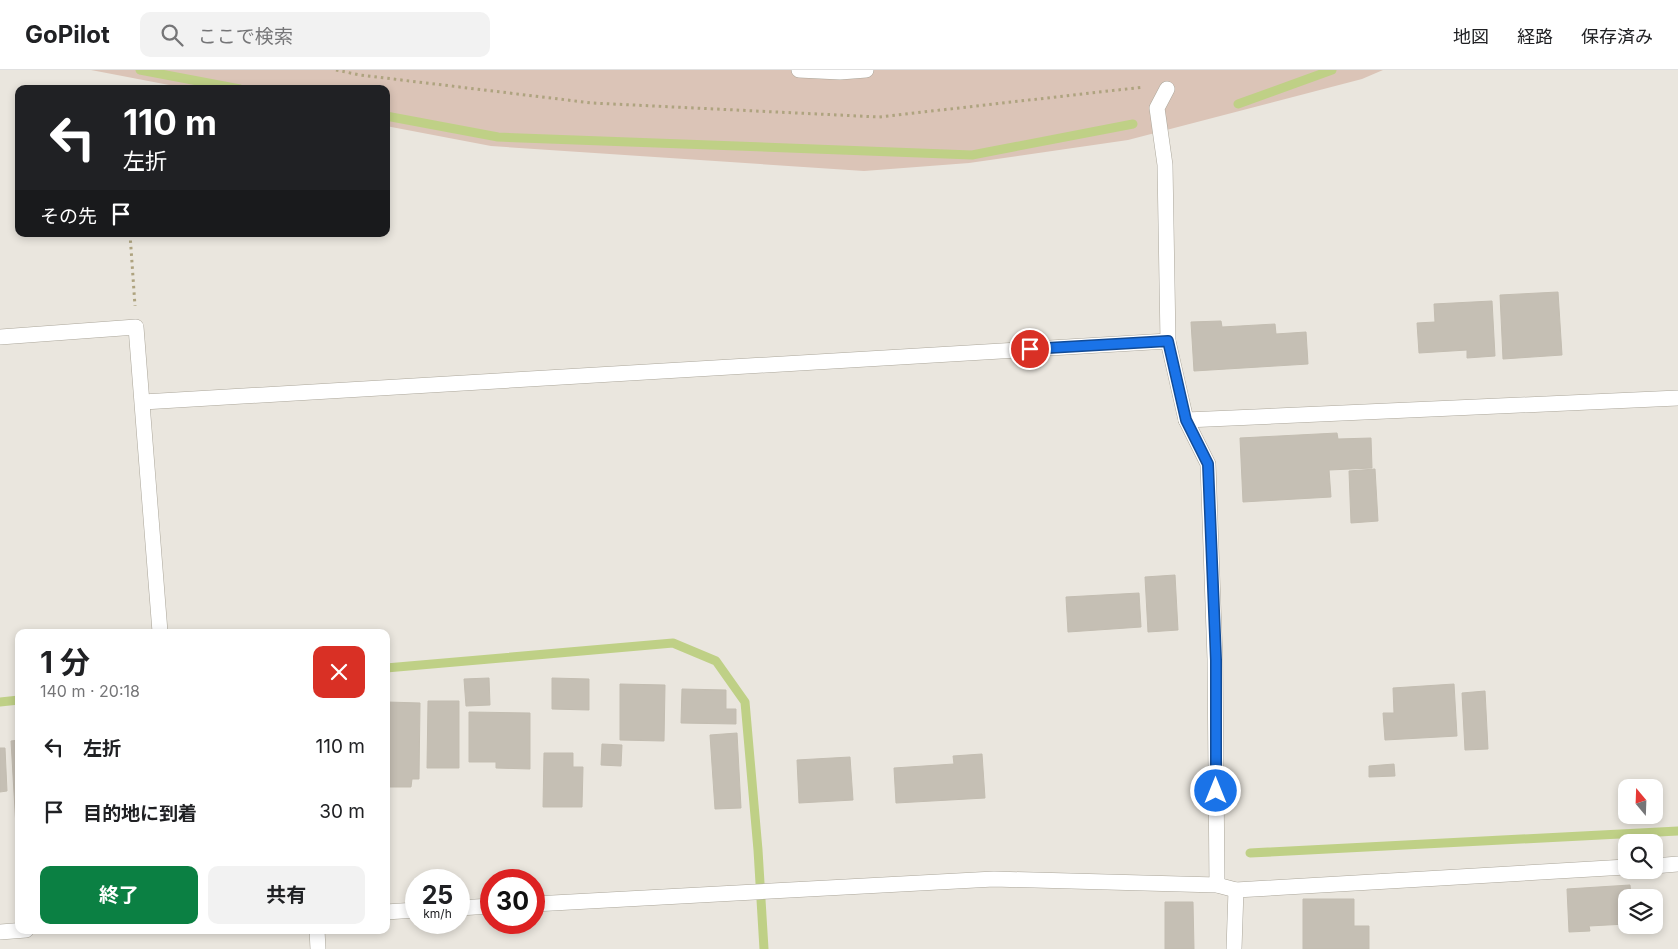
<!DOCTYPE html>
<html lang="ja">
<meta charset="utf-8">
<style>
body{margin:0;font-family:Inter,"Noto Sans JP",sans-serif;background:#f2f2f2;color:#202124;height:100vh;display:flex;flex-direction:column;font-size:19px;white-space:nowrap}
*{box-sizing:border-box;margin:0}
p{font-size:16px;color:#757577}
.icon{flex:none;width:28px;height:28px;fill:none;stroke:currentColor;stroke-width:2;stroke-linecap:round;stroke-linejoin:round}
.map{position:relative;flex:1;overflow:hidden}
.side{position:absolute;left:15px;top:559px;width:375px;height:305px;display:flex;flex-direction:column;background:#fff;border-radius:10px;box-shadow:0 2px 8px #0003}
.side>*{flex:none}
.top-card{position:absolute;left:15px;top:15px;width:375px;height:152px;border-radius:10px;box-shadow:0 2px 8px #0003;background:#202124;color:#fff;overflow:hidden}
.needle{width:32px;rotate:341deg}
.fabs{position:absolute;left:1618px;top:709px;display:grid;gap:10px}
.fabs a{display:grid;place-items:center;width:45px;height:45px;border-radius:10px;background:#fff;box-shadow:0 2px 8px #0003;font-size:25px}
.speed{position:absolute;left:405px;top:799px;display:flex;gap:10px;font-size:25px;font-weight:700;text-align:center}
.speed>*{display:grid;place-content:center;width:65px;height:65px;border-radius:50%;background:#fff;box-shadow:0 2px 8px #0003;line-height:1}
.speed small{font-size:12px;font-weight:400}
.speed .limit{border:8px solid #d22;background:#fff;color:#111}
.pin{position:absolute;display:grid;place-items:center;width:42px;height:42px;color:#fff;margin:-21px;border:2px solid #fff;border-radius:50%;box-shadow:0 1px 5px #0007}
.me{position:absolute;width:55px;margin:-28px;rotate:0deg;stroke-linejoin:round;filter:drop-shadow(0 0 4px #0008)}
.turn{display:flex;align-items:center;gap:18px;height:105px;padding:0 25px;font-size:22px}
.turn .icon{width:65px;height:65px;stroke-width:2.5}
.turn b{display:block;font-size:35px;line-height:42px}
.then{display:flex;align-items:center;height:48px;padding:0 25px;background:#0003;gap:10px;font-size:19px}
.round{display:grid;place-items:center;flex:none;width:52px;height:52px;border-radius:10px;background:#f2f2f2}
.head{display:flex;align-items:center;justify-content:space-between;height:85px;padding:0 25px}
h1{font-size:30px;font-weight:700;line-height:38px}
.action{display:flex;gap:10px;margin-top:auto;padding:10px 25px}
.action a{flex:1;height:58px;border-radius:10px;background:#0b8043;color:#fff;font-size:20px;font-weight:700;line-height:58px;text-align:center}
.action a+a{background:#f2f2f2;color:#202124}
ul{padding:0;list-style:none}
li{display:flex;align-items:center;gap:15px;height:65px;padding:0 25px}
li div{flex:1}
li b{display:block;font-size:19px}
li em{font-style:normal}
header{display:flex;align-items:center;gap:30px;box-sizing:border-box;height:70px;padding:0 25px;background:#fff;border-bottom:1px solid #e0e0e0}
header strong{font-size:24px}
nav{display:flex;gap:28px;margin-inline-start:auto;font-size:18px}
.search{width:350px;height:45px;background:#f2f2f2;display:flex;align-items:center;gap:12px;box-sizing:border-box;padding:0 18px;border-radius:10px;color:#757577;font-size:19px}
.map>svg:first-child{display:block}
.green{fill:#dbc4b7}
.lines{fill:none;stroke-linecap:round;stroke-linejoin:round}
.stream{stroke:#bfd086;stroke-width:9}
.building{fill:#c5bfb4;stroke:#c3bdb1}
.minor-casing{stroke:#aba69a;stroke-width:16}
.path{stroke:#aea37f;stroke-width:3;stroke-dasharray:2.5 4;stroke-linecap:butt}
.minor{stroke:#fff;stroke-width:15}
.route-casing{stroke:#114b97;stroke-width:12}
.route{stroke:#1a73e8;stroke-width:9}
</style>
<header>
<strong>GoPilot</strong>
<div class="search"><svg class="icon" aria-label="search" viewBox="0 0 24 24"><circle cx="10" cy="10" r="6"/><path d="M15 15l6 6"/></svg>ここで検索</div>
<nav><a>地図</a><a>経路</a><a>保存済み</a></nav>
</header>
<div class="map">
<svg width="1678" height="879" viewBox="0 0 1678 879">
<rect width="100%" height="100%" fill="#eae6de"/>
<path class="green" d="M91 0H1383L1362 9 1128 70 969 93 864 101 491 76 386 56V19H190Z"/>
<g class="lines">
<g class="stream">
<path d="M140 0 240 19"/>
<path d="M1238 34 1332 0"/>
<path d="M386 46 498 67 972 85 1133 54"/>
<path d="M386 598 673 573 716 591 745 632 758 780 764 879"/>
<path d="M0 632 19 630"/>
<path d="M1250 783 1678 761"/>
</g>
</g>
<g class="building">
<path d="M1558 222 1562 285 1503 289 1500 225Z"/>
<path d="M1492 231 1495 286 1467 288V280L1419 283 1417 253 1435 252 1434 234Z"/>
<path d="M1221 251 1222 257 1275 254 1276 264 1306 262 1308 294 1194 301 1191 252Z"/>
<path d="M1337 363 1338 369 1371 368 1372 398 1329 400 1331 427 1243 432 1240 368Z"/>
<path d="M1375 399 1378 451 1351 453 1349 401Z"/>
<path d="M1175 505 1178 560 1148 562 1145 507Z"/>
<path d="M1139 523 1141 557 1068 562 1066 527Z"/>
<path d="M489 608 490 635 466 636 464 609Z"/>
<path d="M552 608 589 609V640L552 639Z"/>
<path d="M620 614 665 615 664 671 620 670Z"/>
<path d="M1454 614 1457 666 1385 670 1383 643H1394L1393 618Z"/>
<path d="M682 619 726 620V639H736V654L681 653Z"/>
<path d="M1485 621 1488 679 1465 680 1462 623Z"/>
<path d="M428 631H459V698H427Z"/>
<path d="M387 632 420 633 419 709H412L411 717H387Z"/>
<path d="M469 642 530 643V699L496 698V692H469Z"/>
<path d="M737 663 741 738 715 739 710 665Z"/>
<path d="M19 670V757H16L11 671Z"/>
<path d="M602 674 622 675 621 696 601 695Z"/>
<path d="M0 678H5L7 721 0 722Z"/>
<path d="M544 683H573V697H583L582 737H543Z"/>
<path d="M982 684 985 728 896 733 894 698 954 694 953 686Z"/>
<path d="M850 687 853 730 799 733 797 690Z"/>
<path d="M1394 694 1395 706 1369 707V696Z"/>
<path d="M1630 815 1631 828H1626V854L1589 856 1590 861 1569 862 1567 819Z"/>
<path d="M1303 829H1354V856H1369V879H1303Z"/>
<path d="M1165 832H1193L1194 879H1165Z"/>
</g>
<g class="lines">
<defs>
<g id="minor">
<path d="M799 0 840 2 866 0"/>
<path d="M1167 19 1157 38 1165 95 1168 271 1186 350 1208 394 1215 589 1217 815"/>
<path d="M0 267 136 257 160 562"/>
<path d="M143 332 1168 271"/>
<path d="M1186 350 1678 328"/>
<path d="M1654 796 1678 794"/>
<path d="M534 834 994 809 1217 815 1236 820 1626 797"/>
<path d="M459 838 491 836"/>
<path d="M386 842 416 840"/>
<path d="M317 860 318 879"/>
<path d="M0 862 26 860"/>
<path d="M1234 879 1236 820"/>
</g>
</defs>
<use href="#minor" class="minor-casing"/>
<g class="path">
<path d="M336 0 360 5 592 33 879 47 1144 17"/>
<path d="M130 164 135 236"/>
</g>
<use href="#minor" class="minor"/>
</g>
<g class="lines">
<defs>
<path id="route" d="M1030 279 1168 271 1186 350 1208 394 1216 590V721"/>
</defs>
<use href="#route" class="route-casing"/>
<use href="#route" class="route"/>
</g>
</svg>
<div class="fabs">
<a><svg class="needle" viewBox="-14 -14 28 28"><path d="M0-13l5 13h-10z" fill="#e53935"/><path d="M0 13l5-13h-10z" fill="#757577"/></svg></a>
<a><svg class="icon" aria-label="search" viewBox="0 0 24 24"><circle cx="10" cy="10" r="6"/><path d="M15 15l6 6"/></svg></a>
<a><svg class="icon" aria-label="layers" viewBox="0 0 24 24"><path d="M12 4l9 5-9 5-9-5zM3 14l9 5 9-5"/></svg></a>
</div>
<div class="speed"><div>25<small>km/h</small></div><div class="limit">30</div></div>
<div class="pin" style="left:1030px;top:279px;background:#d93025"><svg class="icon" aria-label="arrive" viewBox="0 0 24 24"><path d="M6 21V4h12l-3 4 3 4H6"/></svg></div>
<svg class="me" style="left:1216px;top:721px" viewBox="-20 -20 40 40"><circle r="17" fill="#1a73e8" stroke="#fff" stroke-width="3"/><path d="M0-11L8 9 0 5-8 9z" fill="#fff"/></svg>
<div class="top-card">
<div class="turn"><svg class="icon" aria-label="left" viewBox="0 0 24 24"><path d="M17 20v-9H6M10 6l-5 5 5 5"/></svg><div><b>110 m</b>左折</div></div>
<div class="then">その先<svg class="icon" aria-label="arrive" viewBox="0 0 24 24"><path d="M6 21V4h12l-3 4 3 4H6"/></svg></div>
</div>
<section class="side">
<div class="head"><div><h1>1 分</h1><p>140 m · 20:18</p></div><a class="round" style="background:#d93025;color:#fff"><svg class="icon" aria-label="close" viewBox="0 0 24 24"><path d="M6 6l12 12M18 6L6 18"/></svg></a></div>
<ul>
<li><svg class="icon" aria-label="left" viewBox="0 0 24 24"><path d="M17 20v-9H6M10 6l-5 5 5 5"/></svg><div><b>左折</b></div><em>110 m</em></li>
<li><svg class="icon" aria-label="arrive" viewBox="0 0 24 24"><path d="M6 21V4h12l-3 4 3 4H6"/></svg><div><b>目的地に到着</b></div><em>30 m</em></li>
</ul>
<div class="action"><a>終了</a><a>共有</a></div>
</section>
</div>
